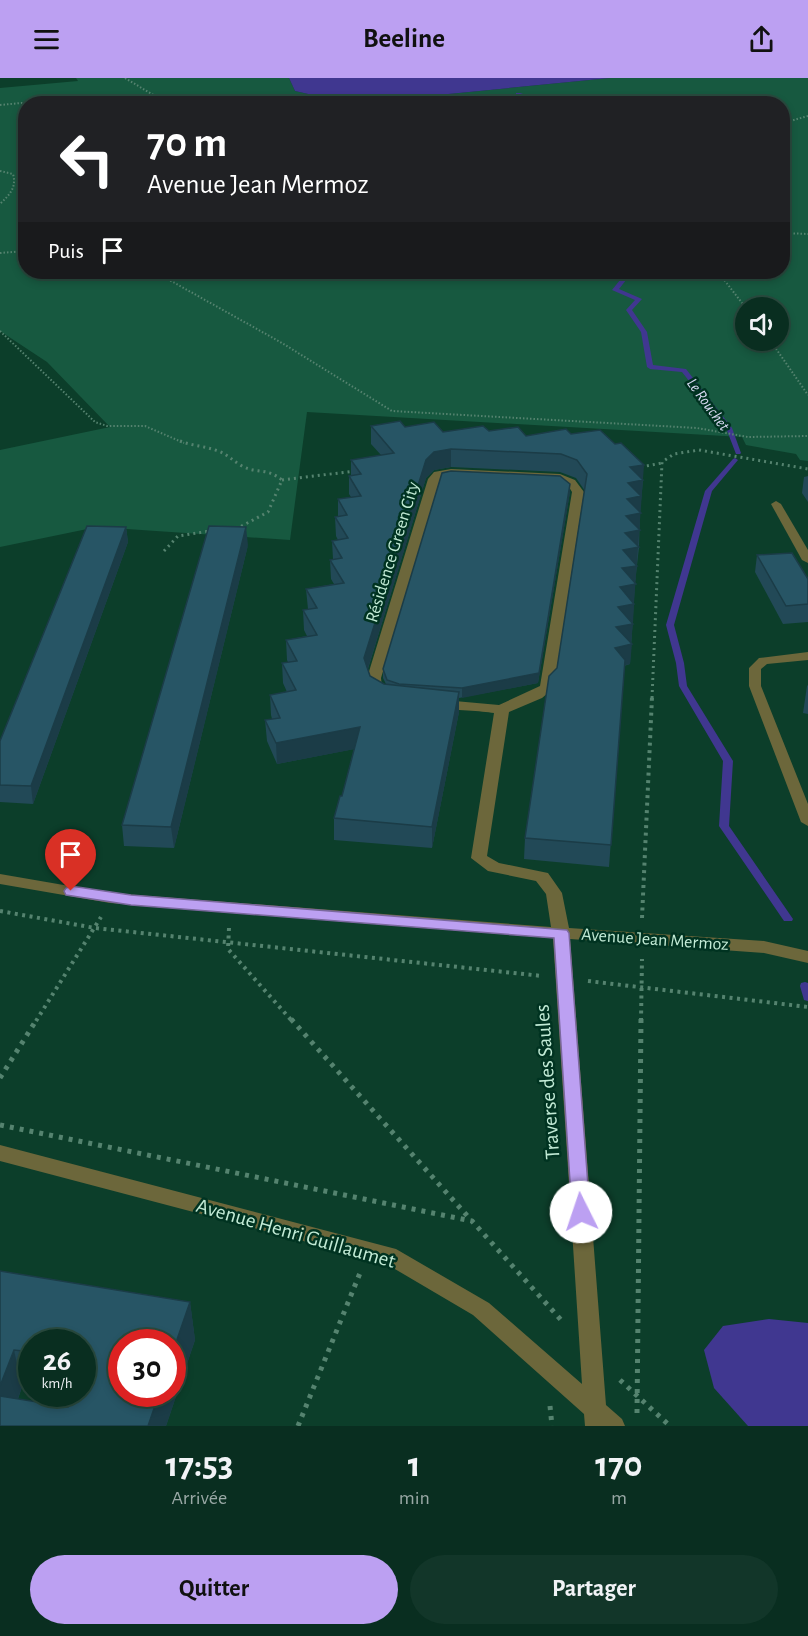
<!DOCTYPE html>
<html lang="fr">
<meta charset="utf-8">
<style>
body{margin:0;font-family:"Alegreya Sans",sans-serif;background:#123629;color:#f1f3f6;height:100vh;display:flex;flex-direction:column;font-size:22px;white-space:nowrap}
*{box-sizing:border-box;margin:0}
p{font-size:20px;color:#99a8a5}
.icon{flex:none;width:33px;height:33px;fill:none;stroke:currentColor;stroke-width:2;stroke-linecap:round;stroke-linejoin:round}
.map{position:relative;height:1348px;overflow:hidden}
.panel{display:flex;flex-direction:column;background:#092e20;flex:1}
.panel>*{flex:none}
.guide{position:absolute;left:18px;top:18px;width:772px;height:183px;border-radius:24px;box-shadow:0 3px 9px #0003,0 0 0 2px #294a3e;background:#202124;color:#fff;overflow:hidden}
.buttons{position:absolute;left:735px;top:219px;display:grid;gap:12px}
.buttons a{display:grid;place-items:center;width:54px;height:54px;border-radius:50%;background:#092e20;box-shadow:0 3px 9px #0003,0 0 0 2px #294a3e;font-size:30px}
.speed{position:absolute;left:18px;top:1251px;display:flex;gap:12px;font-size:30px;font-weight:700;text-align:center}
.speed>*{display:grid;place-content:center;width:78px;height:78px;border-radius:50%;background:#092e20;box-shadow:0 3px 9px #0003,0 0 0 2px #294a3e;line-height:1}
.speed small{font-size:15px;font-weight:400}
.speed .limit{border:9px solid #d22;background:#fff;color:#111}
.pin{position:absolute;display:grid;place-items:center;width:51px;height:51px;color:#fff;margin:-62px -26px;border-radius:50% 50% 50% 0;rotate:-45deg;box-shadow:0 0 6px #0007}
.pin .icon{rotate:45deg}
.me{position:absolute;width:66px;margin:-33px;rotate:356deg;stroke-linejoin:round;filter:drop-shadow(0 0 4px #0008)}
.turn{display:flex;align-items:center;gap:21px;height:126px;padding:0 30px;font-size:27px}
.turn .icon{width:78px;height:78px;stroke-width:2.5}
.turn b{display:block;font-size:42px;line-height:51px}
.then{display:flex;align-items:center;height:57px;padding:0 30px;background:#0003;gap:12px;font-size:22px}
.eta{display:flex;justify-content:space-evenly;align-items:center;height:102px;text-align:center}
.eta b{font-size:36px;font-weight:700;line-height:42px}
.cta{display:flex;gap:12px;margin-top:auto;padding:12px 30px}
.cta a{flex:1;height:69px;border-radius:36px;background:#bca0f2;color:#111;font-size:24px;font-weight:700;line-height:69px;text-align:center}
.cta a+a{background:#123629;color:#f1f3f6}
header{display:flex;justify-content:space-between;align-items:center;height:78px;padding:0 30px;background:#bca0f2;color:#111;font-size:27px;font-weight:700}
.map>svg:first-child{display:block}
.green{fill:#175940;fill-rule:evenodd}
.water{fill:#403790}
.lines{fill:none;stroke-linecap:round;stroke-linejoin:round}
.stream{fill:#403790;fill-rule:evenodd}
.path-far3{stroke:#55836f;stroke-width:2;stroke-dasharray:1.5 2;stroke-linecap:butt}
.path-far2{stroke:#55836f;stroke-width:3;stroke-dasharray:2 4;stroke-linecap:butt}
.path-far1{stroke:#55836f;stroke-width:4;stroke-dasharray:3 4.5;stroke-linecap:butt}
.path{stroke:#55836f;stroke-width:5;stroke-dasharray:4 6;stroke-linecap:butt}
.lane{fill:#6c673b;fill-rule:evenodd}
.street{fill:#6c673b;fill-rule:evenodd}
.wall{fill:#224957;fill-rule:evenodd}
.shaded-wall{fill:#1b3c47}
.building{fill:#275565;stroke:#1b3c47;stroke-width:1.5}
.route{fill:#bca0f2;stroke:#7a689d;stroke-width:1.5}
.labels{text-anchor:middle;stroke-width:5;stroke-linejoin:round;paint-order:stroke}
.far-water-label{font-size:16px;font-style:italic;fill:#d8daf3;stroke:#003321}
.street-label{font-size:18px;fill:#c2ebd6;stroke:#003321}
.near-street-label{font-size:21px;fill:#c2ebd6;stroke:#003321}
</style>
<header><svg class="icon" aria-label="menu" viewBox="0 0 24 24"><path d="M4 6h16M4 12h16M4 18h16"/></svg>Beeline<svg class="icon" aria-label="share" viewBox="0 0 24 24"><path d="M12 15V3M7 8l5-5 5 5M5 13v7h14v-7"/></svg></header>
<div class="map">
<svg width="808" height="1348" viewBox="0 0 808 1348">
<rect width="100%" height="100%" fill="#0c3e2a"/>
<path class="green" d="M76 0H289L295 13 330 21 367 24 610 0H808V383L800 382 796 376 746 367 742 359 307 334 290 462 97 449 0 469V372L110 349 47 284 0 253V10L78 3ZM26 26H783V194H26ZM746 230H778V262H746Z"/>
<g class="water">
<path d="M289 0H610L367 24 330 21 295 13Z"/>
<path d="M769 1241 808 1245V1348H748L714 1310 704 1272 723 1248Z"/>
</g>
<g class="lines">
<g class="stream">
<path d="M516 15H520L553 26H545L516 17Z"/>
<path d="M625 194H629L630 197 619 211 642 221 632 232 647 254 653 287 686 291 732 350 741 375 740 376H736L726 350 682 294 650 291 647 289 641 254 626 232 635 222 612 212 624 197Z"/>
<path d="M735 380 738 382 712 413 674 547 684 585 687 608 733 683 729 748 793 841 792 843H784L719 748 723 683 679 608 676 585 666 547 705 413 733 381Z"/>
<path d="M805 904 808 905V923L804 922 800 908 801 905Z"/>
</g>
<g class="path-far3">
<path d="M125 0 155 18 163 26"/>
<path d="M0 27 85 19H131L136 26"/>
<path d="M783 45 808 38"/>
<path d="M0 93 13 96C17 110 9 117 0 126"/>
<path d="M783 155 808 156"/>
<path d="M0 175 26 173"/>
<path d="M155 194 282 265 392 333 697 350 748 359 808 358"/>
<path d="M718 194 746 230"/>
<path d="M0 253 95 344 107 348H145L184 365"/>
<path d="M770 262 808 317"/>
</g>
<g class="path-far2">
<path d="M180 363C193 368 205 368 218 373 227 376 233 383 242 388 256 396 266 389 282 402L268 434 238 450"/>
<path d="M641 389 662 385"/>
<path d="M282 402 355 393"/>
<path d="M164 473 178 458 210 453"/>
<path d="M652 620 662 384 674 376 699 372 808 391"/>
</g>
<g class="path-far1">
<path d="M0 833 95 850 542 898"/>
<path d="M642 840 652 619"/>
<path d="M229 850 228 871 292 943"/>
<path d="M588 903 808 929"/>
<path d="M36 943 101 839"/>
<path d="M641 943 642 881"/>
</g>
<g class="path">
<path d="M291 941 471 1142"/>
<path d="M0 1000 37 941"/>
<path d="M0 1047 472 1143 562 1243"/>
<path d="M620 1302 670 1348"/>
<path d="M550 1328 552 1348"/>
<path d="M637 1335 641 941"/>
<path d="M298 1348 360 1195"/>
</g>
<g class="lane">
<path d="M776 423 781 426 808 472V485L802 482 771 426Z"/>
<path d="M808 574V582L767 586 761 591V608L808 726V748L801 744 749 608V590L759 580Z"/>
</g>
<path class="street" d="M451 391 560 396 575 402 584 414 554 610 542 620 509 634 487 778 499 785 548 795 562 815 569 850 764 863 808 873V885L764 875 570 861 606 1327 622 1341 625 1348H585L584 1336 473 1237 383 1184 0 1083V1067L396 1171 489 1225 582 1306 553 860 110 825 0 806V796L110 815 551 849 546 816 536 803 488 793 471 780 494 635C470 631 392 631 377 621 369 616 368 608 367 600L428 401 434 394ZM451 399 560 404 569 409 572 414 540 608 499 627 399 618C387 615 382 613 381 600L440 402Z"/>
</g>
<g class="wall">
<path d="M371 348 405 349 443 354 489 353 526 358 571 356 643 402 640 434 639 469 635 505 630 586 624 588 609 789 524 781 525 760 557 590 585 413 576 400 560 394 451 389 434 392 426 400 368 591 370 598 384 606H386L383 600V591L570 406V414L538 605 459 620V634L432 770 334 762V740L342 718 354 671 277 686 267 663 265 642 272 641 271 637 270 617 287 614 283 605 282 585 288 584 287 582 286 562 307 558 304 552 303 532 308 531 306 511 334 506 331 501 330 482 333 481 332 463 338 462 336 458 335 439H338V421L351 419 349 416V398H351V382L381 377 371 366Z"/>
<path d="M808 398V424L802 415 804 399Z"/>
<path d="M126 449 128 464 33 726 0 724V663Z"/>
<path d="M248 467 174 770 124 768 122 747Z"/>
<path d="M757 477 808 501V544L783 546 755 494Z"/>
<path d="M808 607V636L803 635 807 608Z"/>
<path d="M0 1193 190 1224 195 1262 166 1348H0ZM32 1264H82V1316H62L72 1317 68 1329 18 1321 22 1309 32 1311Z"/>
</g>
<g class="shaded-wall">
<path d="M451 371V389L434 392 426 400 365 600 364 580 426 382 434 374Z"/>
<path d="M644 387 634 525 618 529 630 389Z"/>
<path d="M570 406V414L538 605 462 620V610Z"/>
<path d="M126 449 128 464 33 726 31 708Z"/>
<path d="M246 449 248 467 174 770 171 749Z"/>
<path d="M634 526 633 545 618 529Z"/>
<path d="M633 546 631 565 616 549Z"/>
<path d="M632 566 630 586 613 590 615 570Z"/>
<path d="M459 614V634L432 770V749Z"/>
<path d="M360 649V670L277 686 276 665Z"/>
<path d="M190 1224 195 1262 166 1348H148L159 1316H172V1276Z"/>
<path d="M14 1272 22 1309 8 1348 0 1334V1308Z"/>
</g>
<g class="building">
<path d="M400 343 405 349 434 344 443 354 483 348 489 353 518 349 526 358 566 351 571 356 600 352 615 366 621 365 644 387 630 389 643 402 628 405 641 418 627 421 641 435 626 438 640 452 625 455 639 469 623 472 637 488 622 490 636 506 620 509 634 526 618 529 633 546 616 549 632 566 615 570 625 582 611 767 525 760 549 598 557 590 587 396 577 382 561 376 451 371 434 374 426 382 364 580 370 598 384 606 459 614 432 749 334 740 340 718H342L360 649 276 665 265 642 280 640 270 617 296 612 282 585 297 583 286 562 317 557 303 532 317 530 306 511 344 505 330 482 342 480 332 463 348 460 335 439 347 437 338 421 361 418 349 398 361 396 351 382 394 375 371 348Z"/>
<path d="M451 393 560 398 570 406 539 595 462 610 399 606 387 602 383 591 442 395Z"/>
<path d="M87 448 126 449 31 708 0 707V663Z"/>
<path d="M209 448 246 449 171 749 122 747Z"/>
<path d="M792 475 808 501V526L786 528 757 477Z"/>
<path d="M0 1193 190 1224 172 1276V1264H122V1316H159L148 1348H0V1318L68 1329 73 1316H82V1288L85 1282H82V1264H32V1274L14 1272 0 1308Z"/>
</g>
<path class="route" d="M71 808 131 817 567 852 569 855 590 1134 587 1140 581 1142 574 1140 572 1134 554 860 131 827 66 817 64 813 66 810Z"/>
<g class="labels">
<g class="far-water-label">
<text transform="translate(709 326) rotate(54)" y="6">Le Rouchet</text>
</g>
<g class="street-label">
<text transform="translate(392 474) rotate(-73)" y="6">Résidence Green City</text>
<text transform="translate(655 861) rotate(4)" y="6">Avenue Jean Mermoz</text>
</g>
<g class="near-street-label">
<text transform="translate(547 1004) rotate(-94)" y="7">Traverse des Saules</text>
<text transform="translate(296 1155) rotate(16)" y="7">Avenue Henri Guillaumet</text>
</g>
</g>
</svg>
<div class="buttons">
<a><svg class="icon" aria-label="sound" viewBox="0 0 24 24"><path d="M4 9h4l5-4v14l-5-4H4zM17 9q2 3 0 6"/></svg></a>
</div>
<div class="speed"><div>26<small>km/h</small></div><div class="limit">30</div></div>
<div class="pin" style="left:71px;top:813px;background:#d93025"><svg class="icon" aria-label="arrive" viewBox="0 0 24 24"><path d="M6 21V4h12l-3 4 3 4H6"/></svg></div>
<svg class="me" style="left:581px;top:1134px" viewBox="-20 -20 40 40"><circle r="19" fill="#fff"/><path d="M0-13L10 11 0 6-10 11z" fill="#bca0f2"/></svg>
<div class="guide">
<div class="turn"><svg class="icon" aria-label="left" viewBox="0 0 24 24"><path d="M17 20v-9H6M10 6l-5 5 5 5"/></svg><div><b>70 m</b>Avenue Jean Mermoz</div></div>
<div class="then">Puis<svg class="icon" aria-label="arrive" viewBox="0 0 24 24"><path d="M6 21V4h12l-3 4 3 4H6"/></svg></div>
</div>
</div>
<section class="panel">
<div class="eta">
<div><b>17:53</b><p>Arrivée</p></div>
<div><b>1</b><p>min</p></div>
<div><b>170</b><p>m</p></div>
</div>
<div class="cta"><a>Quitter</a><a>Partager</a></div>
</section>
